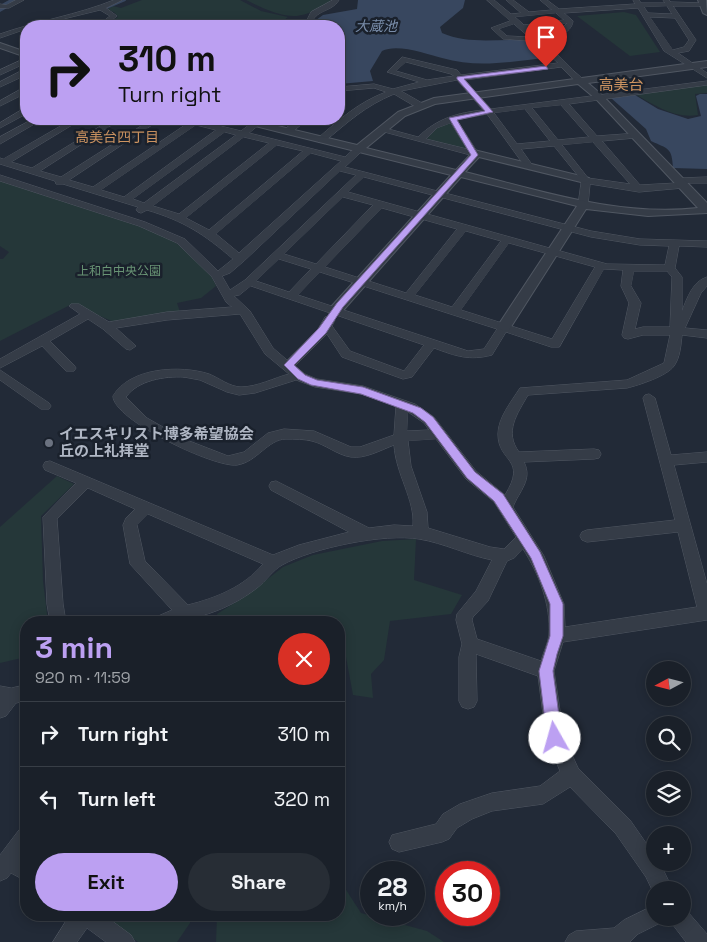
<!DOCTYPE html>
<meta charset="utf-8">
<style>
body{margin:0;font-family:"Space Grotesk","Noto Sans JP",sans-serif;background:#272d35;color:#f1f3f6;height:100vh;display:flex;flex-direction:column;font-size:19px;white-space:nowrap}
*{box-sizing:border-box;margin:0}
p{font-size:16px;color:#9fa3a8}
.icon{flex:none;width:28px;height:28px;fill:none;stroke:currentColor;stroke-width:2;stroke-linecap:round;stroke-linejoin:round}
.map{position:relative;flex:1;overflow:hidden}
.details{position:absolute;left:20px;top:616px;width:325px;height:305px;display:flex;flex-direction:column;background:#1a2029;border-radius:20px;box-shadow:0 2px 12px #0003,0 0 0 1px #383e46}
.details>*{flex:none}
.top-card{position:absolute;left:20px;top:20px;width:325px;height:105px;border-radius:20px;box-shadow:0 2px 12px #0003,0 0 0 1px #383e46;background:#bca0f2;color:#111;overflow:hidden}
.needle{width:32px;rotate:263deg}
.buttons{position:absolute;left:646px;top:661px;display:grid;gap:10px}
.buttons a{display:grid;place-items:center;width:45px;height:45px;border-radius:50%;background:#1a2029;box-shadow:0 2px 12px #0003,0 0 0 1px #383e46;font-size:25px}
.speed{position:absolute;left:360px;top:861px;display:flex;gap:10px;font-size:25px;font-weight:700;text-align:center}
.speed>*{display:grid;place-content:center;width:65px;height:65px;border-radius:50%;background:#1a2029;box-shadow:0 2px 12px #0003,0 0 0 1px #383e46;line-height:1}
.speed small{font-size:12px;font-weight:400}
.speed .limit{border:8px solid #d22;background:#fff;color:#111}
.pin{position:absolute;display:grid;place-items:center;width:42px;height:42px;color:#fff;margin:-51px -21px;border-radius:50% 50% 50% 0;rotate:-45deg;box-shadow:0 0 5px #0007}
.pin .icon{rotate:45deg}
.me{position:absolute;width:55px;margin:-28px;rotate:353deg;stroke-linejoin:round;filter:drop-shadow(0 0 4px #0008)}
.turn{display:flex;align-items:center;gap:18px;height:105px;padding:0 15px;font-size:22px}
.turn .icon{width:65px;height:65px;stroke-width:2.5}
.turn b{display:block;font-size:35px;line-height:42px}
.round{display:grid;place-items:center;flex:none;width:52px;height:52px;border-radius:26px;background:#272d35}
.headline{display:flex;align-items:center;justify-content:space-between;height:85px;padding:0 15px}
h1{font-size:30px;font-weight:700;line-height:38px;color:#bca0f2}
.button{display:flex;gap:10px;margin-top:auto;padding:10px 15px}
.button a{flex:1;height:58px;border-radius:30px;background:#bca0f2;color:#111;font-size:20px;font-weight:700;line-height:58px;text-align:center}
.button a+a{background:#272d35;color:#f1f3f6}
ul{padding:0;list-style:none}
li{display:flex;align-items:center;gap:15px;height:65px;padding:0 15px;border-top:1px solid #383e46}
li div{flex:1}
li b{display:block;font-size:19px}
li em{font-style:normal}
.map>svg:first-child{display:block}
.green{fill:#253739}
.water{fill:#38475f}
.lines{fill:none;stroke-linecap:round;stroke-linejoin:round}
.stream{stroke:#38475f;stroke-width:2}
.river{fill:#38475f;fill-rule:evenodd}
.minor-casing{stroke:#505762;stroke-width:1}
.tertiary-casing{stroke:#505762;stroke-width:2}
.minor{fill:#353c47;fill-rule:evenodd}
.tertiary{fill:#353c47;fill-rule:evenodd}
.route{fill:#bca0f2;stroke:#7a689d}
.worship-dot{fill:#6b7280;stroke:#1a212c;stroke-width:2}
.labels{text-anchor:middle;stroke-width:5;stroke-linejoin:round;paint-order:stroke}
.far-park-label{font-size:12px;fill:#689374;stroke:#1a212c}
.far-water-label{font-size:14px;font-style:italic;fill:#798daa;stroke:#1a212c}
.far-neighbourhood-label{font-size:14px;fill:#cd9461;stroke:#1a212c}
.far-quarter-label{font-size:15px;fill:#cd9461;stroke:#1a212c}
.poi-label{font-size:15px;font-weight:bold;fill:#b0b7c4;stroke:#1a212c;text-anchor:start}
</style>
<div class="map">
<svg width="707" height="942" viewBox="0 0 707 942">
<rect width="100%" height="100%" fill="#222a37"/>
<g class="green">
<path d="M142 0H240L261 11 288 17 276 26H103L118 17 115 13 108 9 113 6 121 8Z"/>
<path d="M246 0H331C324 7 306 16 295 16 281 17 258 6 246 0Z"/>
<path d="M624 12 636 15 660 52 630 56 577 16Z"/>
<path d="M707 84V93L695 94 698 115C675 119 654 105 635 94Z"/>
<path d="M452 121 469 149 427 139 436 128Z"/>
<path d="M0 181 141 227 172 240 194 256 211 275 216 286 201 298 177 303 180 312 114 322 72 304 0 341V259H3L9 252 0 246Z"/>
<path d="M57 476 74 484 41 516 43 581 48 622H26V657L0 663V527Z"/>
<path d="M416 539 414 580 462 595 451 614 390 621 384 660 371 674 373 698 353 695 346 657 339 656V622H219L217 614 247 595 283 567 313 555 382 541Z"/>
<path d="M339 879 361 913 427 931 444 942H216L217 915H339Z"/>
<path d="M99 915H191L190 923 177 942H138Z"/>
</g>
<g class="water">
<path d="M358 0H465L463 8 440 27 442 33C471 46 505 37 536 41L552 57C515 61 479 69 442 58 427 54 397 43 382 51L370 71 373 81 339 84V26H313L316 20 323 15 357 9Z"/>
<path d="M700 94H707V169L673 168C672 147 668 149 651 141L646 129 611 98 635 95 658 109 688 119 701 116 696 96Z"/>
</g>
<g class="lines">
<path class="stream" d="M104 9 125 0"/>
<path class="river" d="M9 0H21L0 12V5Z"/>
<defs>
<g id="minor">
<path d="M16 0H24L9 8H0V4L6 5Z"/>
<path d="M114 0H122L106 8 117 16 104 26H97L110 16 100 10 35 26H26V29L0 38V34C37 21 77 15 114 0Z"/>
<path d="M333 0H339C331 13 316 8 310 26H304L311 12Z"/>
<path d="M487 0H494L511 14 521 13 506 0H513L529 12 552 10 540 0H547L559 9 635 4 633 0H639L641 3H665L663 0H669L671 2 704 3 705 4 702 6H673L696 40 689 51 678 53 707 73V78L664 51 638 8 564 13 573 21C571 35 554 37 542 40 557 53 568 67 583 79V83H577L561 67 465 80 491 109 707 81V85L569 104 597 136 638 133V137L635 138 602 141 640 185 676 183 674 181 679 178 707 177V183H687L686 187 683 188 639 192 590 184 588 205 583 208 578 205 581 183 579 177 554 146 521 149 533 166 532 168H526L487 114 457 120 478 153 474 156 377 130 381 127 418 137C438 118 457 113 483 110L457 80 401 91 422 103V107H416L394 94C365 106 348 122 324 142H318V138C340 119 359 102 386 92L374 88 339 91V87L374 84 393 89 419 82 387 72 402 57 457 70 461 75 558 63 534 41 503 39 491 28 510 21ZM667 6 672 14 648 13 644 7ZM556 13 564 20 524 25 515 17ZM650 17 675 18 689 40 684 47 673 50ZM567 23 558 33 540 37 528 28ZM514 24 529 37 507 36 499 29ZM406 62 451 74 454 76 427 80 396 71ZM561 105 589 137 558 140 532 108ZM525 109 550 141 517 144 494 113ZM451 123 467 149 426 139 437 128ZM593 142 630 184 588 178 562 145Z"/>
<path d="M26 58V63L0 75V70Z"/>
<path d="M23 70H26V75L0 87V82Z"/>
<path d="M23 88H26V93L0 106V101Z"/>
<path d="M23 109H26V114L0 128V123Z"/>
<path d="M33 119H43L0 144V137Z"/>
<path d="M73 119H82L11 162 32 168 112 119H121L40 171 61 177 152 119H161L69 180 93 187 188 123 179 119H192L241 131 257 119H266L249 133 345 157 356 147H362V151L345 167 591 231 640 239 707 241V247L679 246 675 268 682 277V311C687 298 693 281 707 277V286L701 293 685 328 707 330V338L682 335C681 345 680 358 674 366 667 376 639 385 627 388L528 395C517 414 504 432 519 452L594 449 599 450 601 454 599 458 594 459 524 462C533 480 519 491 513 507L544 556 564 604 565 627 697 607 678 532 587 542 582 540 580 536 582 532 587 530 675 520 643 398 645 395 649 394 655 398 671 455 707 452V462L674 465 707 584V620L563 642 554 671 564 737 578 768 630 820 655 856V862L660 863 673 890H655V896L646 877 616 834 570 787 543 804 492 811 472 819 457 828 449 839 442 842 399 852 392 849 389 842 392 835 436 824 443 814 460 804 492 793 540 786 560 771 546 737 538 676 476 654 477 701 474 707 468 709 462 707 459 701V657L462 644 456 620 457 614 476 591 492 560C467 555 444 543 419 539 385 533 312 548 282 565 273 570 266 581 257 588 227 611 192 622 154 622L156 617 172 610 130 564 123 525 126 518 135 509 88 488 57 519 63 604 66 622H50L47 604 43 517 76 483 45 470 43 466 45 462 50 461 273 555 299 545 349 532 271 490 269 486 271 482 276 481 369 528 394 525 413 526C415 499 396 475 394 445 381 450 365 459 351 457 337 455 325 444 312 441 305 439 294 439 286 439 268 439 257 462 237 465 215 468 113 420 113 396 130 367 181 365 209 374 219 378 230 387 241 387 257 387 274 378 289 374L265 354 240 314 167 320 116 328 136 346 130 350 126 349 103 329 88 319 50 341 74 365 76 368 74 371H66L42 346 0 368V359L80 314 69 306 71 304H79L109 322 167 312 232 307 226 302 212 277 177 243 139 226 0 181V175L145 222 185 239 218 271 233 259C204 234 184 221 147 210L141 213 138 212 136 210 138 207 63 184H56L55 181 0 164V158L3 159ZM196 125 216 130 124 197 101 190ZM225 132 236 135 144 203 133 199ZM244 137 269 143 179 214 153 206ZM277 145 303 151 209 230 186 218ZM311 153 341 161 239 253 216 234ZM340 171 356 175 245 280 230 290 222 276 230 273 244 261ZM364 177 591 237 640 245 669 246 665 265 607 264 348 192ZM343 197 373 205 316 264 284 254ZM382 208 457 229 406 293 325 267ZM466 231 501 241 452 307 415 295ZM509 243 595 267 552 339 461 310ZM279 259 311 269 289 292 256 281ZM604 269 623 270 621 286 629 303 622 335 624 338 628 339 643 335H670L664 363 627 380 520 388C511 402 498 418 498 434 498 463 528 458 505 495L476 471 434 417 415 404 363 386 317 379 305 374 295 366 327 334 342 357 403 379 412 377 434 348C456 356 469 361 492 355L506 332 551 347H559ZM634 271H667L672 277 670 327H643L635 329 641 303 631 286ZM320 272 497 329 484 349 468 351 298 295ZM251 286 424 345 404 371 350 351 332 326 335 320 329 316 325 317 318 329 287 360 273 348 250 311 234 296 239 295ZM184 377 200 380 227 392 239 395 255 393 296 380 315 387 361 394 396 406 394 435 360 447H351L314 431 284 429 268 433 244 452 228 456 184 439 147 418 126 397C138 380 165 376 184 377ZM408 412 424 423 429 430 407 431ZM436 439 466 479 494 502 516 537 504 549 490 547 428 528 427 512 411 466 408 441ZM148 514 263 564C244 587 216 598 188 605L145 561 137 525ZM523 549C539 574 551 605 549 635 548 643 543 653 541 661L477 639 472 620 473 617 488 601 507 561 514 558Z"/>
<path d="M299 119H308L291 133H285V129Z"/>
<path d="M0 370 49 403 51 406 49 409H41L0 380Z"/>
<path d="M26 685V701L16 703 6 716 0 718V686L11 688Z"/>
<path d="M26 827V853L23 857 26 859V881L11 873 7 878 0 881V855L19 830Z"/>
<path d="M655 905V918H664L662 922 638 934 630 942H565L569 935 576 931 614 928 624 920Z"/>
<path d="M682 909 687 911 707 934V942H686L673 925 670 918H682Z"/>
<path d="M70 915H104L131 935 135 942H106L87 928 77 942H53Z"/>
</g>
<g id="tertiary">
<path d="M698 0H706L707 15 703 13Z"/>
<path d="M0 43 26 52V57L0 48Z"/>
<path d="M707 61V67L588 83 602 95 707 203V213L648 216 586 209 509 330 504 331 497 327 577 206 461 177 340 314H330L328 311 330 308 451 175 235 121 233 119H249L357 145 398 112 434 98ZM578 84 596 99 698 208C619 217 542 191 465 172L479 157 585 183 590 180 589 178 474 150 470 151V155L456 170 366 148 405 116 435 104Z"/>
</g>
</defs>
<use href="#minor" class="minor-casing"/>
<use href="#tertiary" class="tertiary-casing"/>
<use href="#minor" class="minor"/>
<use href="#tertiary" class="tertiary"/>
</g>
<path class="route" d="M546 66 548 69 464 79 493 112 457 120 478 155 343 307 326 333 294 365 305 375 317 380 363 387 421 408 433 417 475 472 503 494 540 552 563 604V636L557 654 553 671 562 738 560 743 555 745 549 743 547 738 539 671 550 636V604L531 558 494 501 467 478 425 422 413 413 361 394 311 385 298 379 284 365 319 328 337 303 471 155 449 118 485 111 457 79V77Z"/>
<circle class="worship-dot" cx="49" cy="443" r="5"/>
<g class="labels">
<g class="far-park-label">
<text x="119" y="275">上和白中央公園</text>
</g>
<g class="far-water-label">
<text x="376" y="31">大蔵池</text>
</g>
<g class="far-neighbourhood-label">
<text x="117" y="142">高美台四丁目</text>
</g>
<g class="far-quarter-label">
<text x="621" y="90">高美台</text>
</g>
<g class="poi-label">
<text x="59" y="439">イエスキリスト博多希望協会<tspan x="59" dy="17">丘の上礼拝堂</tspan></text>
</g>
</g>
</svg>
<div class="buttons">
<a><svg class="needle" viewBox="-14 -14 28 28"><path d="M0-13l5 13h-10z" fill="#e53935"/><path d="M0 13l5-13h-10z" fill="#9fa3a8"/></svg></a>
<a><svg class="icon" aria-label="search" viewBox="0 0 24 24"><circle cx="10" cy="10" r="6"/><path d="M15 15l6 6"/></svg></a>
<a><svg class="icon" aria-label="layers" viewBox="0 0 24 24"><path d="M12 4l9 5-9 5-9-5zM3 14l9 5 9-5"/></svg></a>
<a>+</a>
<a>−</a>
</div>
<div class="speed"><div>28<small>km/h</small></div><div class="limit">30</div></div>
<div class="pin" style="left:546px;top:67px;background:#d93025"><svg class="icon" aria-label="arrive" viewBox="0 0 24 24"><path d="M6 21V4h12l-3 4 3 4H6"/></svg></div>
<svg class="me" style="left:555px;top:738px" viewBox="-20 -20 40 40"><circle r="19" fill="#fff"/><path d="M0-13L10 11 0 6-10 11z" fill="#bca0f2"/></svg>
<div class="top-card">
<div class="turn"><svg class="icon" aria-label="right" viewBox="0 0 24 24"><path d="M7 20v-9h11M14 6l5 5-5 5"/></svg><div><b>310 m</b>Turn right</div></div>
</div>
<section class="details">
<div class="headline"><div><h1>3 min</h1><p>920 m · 11:59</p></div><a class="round" style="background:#d93025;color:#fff"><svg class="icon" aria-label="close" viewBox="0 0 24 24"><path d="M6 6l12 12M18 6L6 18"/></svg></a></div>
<ul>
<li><svg class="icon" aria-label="right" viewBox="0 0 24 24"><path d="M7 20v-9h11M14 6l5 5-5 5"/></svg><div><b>Turn right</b></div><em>310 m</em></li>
<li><svg class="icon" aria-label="left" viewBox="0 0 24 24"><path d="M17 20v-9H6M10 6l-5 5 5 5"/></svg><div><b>Turn left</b></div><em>320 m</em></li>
</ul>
<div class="button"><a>Exit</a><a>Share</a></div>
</section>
</div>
